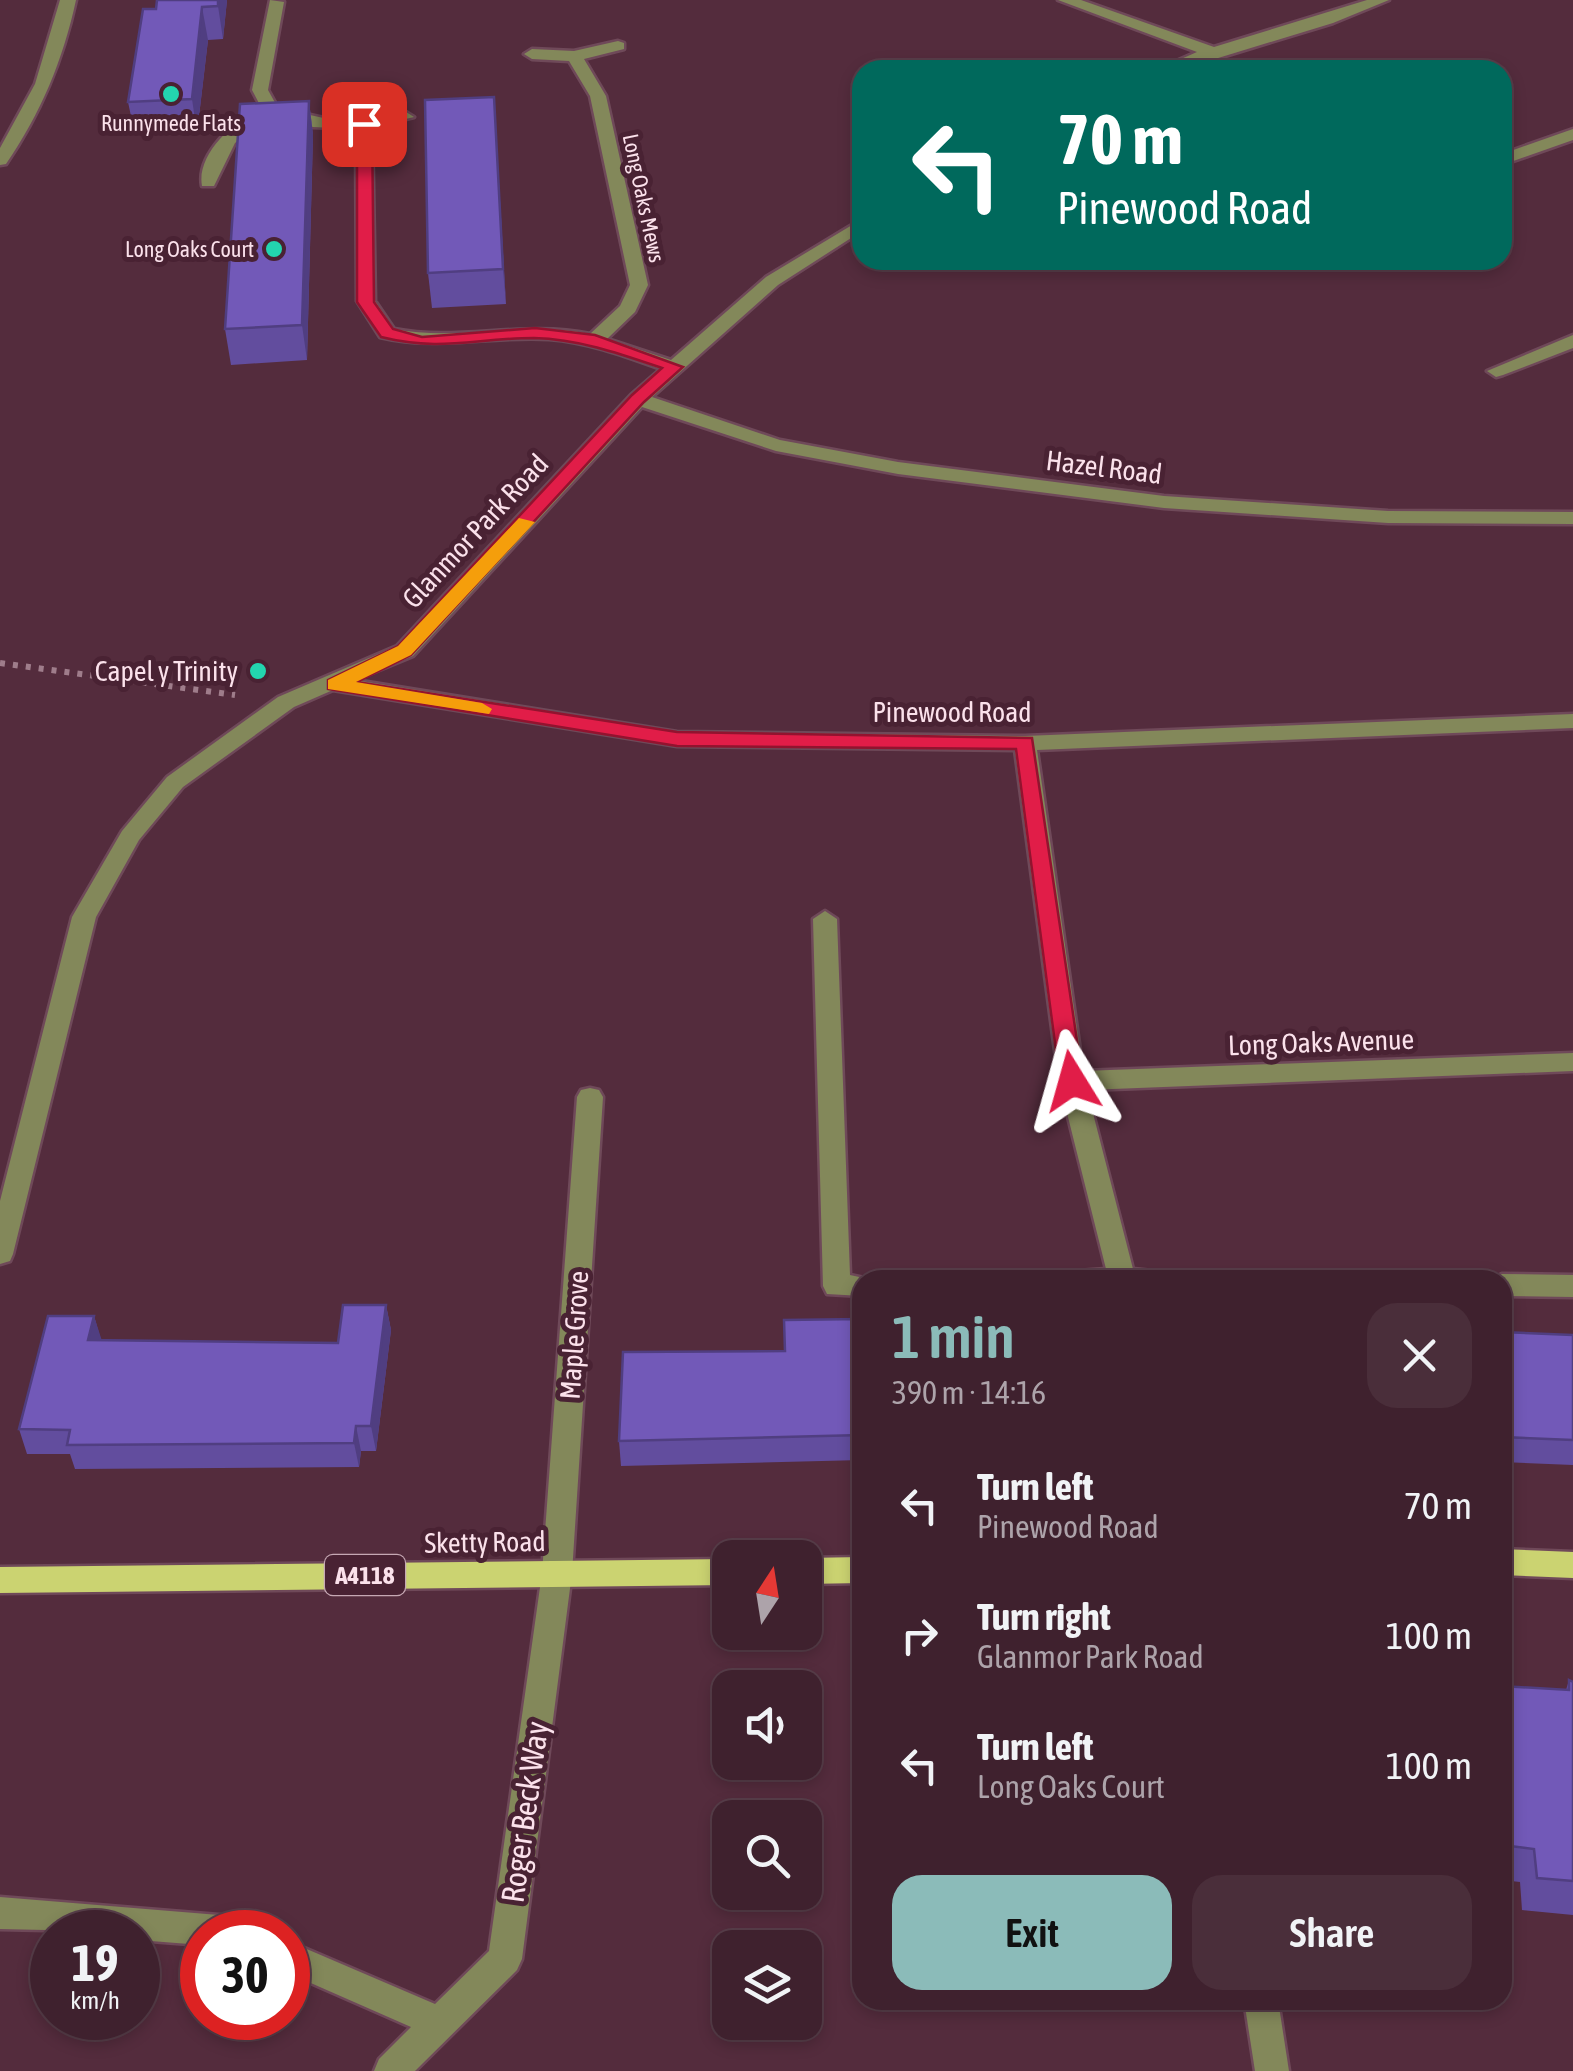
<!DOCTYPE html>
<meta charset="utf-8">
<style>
body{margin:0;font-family:"Asap Condensed",sans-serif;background:#4a2e3a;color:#f1f3f6;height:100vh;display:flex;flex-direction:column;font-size:38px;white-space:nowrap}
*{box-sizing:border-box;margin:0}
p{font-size:32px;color:#ada3aa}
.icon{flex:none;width:55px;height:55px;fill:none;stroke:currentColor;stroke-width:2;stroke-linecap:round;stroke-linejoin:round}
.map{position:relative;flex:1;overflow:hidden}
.panel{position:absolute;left:852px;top:1270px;width:660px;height:740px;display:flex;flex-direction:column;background:#3f212e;border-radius:30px;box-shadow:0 5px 15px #0003,0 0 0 2px #583e4a}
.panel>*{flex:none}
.top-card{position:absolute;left:852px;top:60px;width:660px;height:210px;border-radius:30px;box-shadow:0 5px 15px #0003,0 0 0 2px #583e4a;background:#00695c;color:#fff;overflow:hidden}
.needle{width:65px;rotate:12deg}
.controls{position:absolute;left:712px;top:1540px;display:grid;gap:20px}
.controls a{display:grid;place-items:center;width:110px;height:110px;border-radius:20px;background:#3f212e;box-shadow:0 5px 15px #0003,0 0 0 2px #583e4a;font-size:50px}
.speed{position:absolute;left:30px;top:1910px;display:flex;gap:20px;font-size:50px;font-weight:700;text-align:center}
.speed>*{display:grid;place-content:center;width:130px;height:130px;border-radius:50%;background:#3f212e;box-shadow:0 5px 15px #0003,0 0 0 2px #583e4a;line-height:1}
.speed small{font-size:25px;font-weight:400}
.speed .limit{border:15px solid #d22;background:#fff;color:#111}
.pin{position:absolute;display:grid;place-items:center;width:85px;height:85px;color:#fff;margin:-42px;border-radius:20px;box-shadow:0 5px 15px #0006}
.me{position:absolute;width:110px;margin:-55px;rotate:352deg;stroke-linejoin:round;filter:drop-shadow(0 0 8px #0008)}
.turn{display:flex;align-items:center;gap:35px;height:210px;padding:0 40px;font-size:45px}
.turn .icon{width:130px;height:130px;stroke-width:2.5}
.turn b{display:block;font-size:70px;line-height:85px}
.round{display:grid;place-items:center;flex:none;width:105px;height:105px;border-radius:30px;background:#4a2e3a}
.overview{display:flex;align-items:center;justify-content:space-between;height:170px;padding:0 40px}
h1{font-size:60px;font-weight:600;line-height:75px;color:#8bbbb9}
.cta{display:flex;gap:20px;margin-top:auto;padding:20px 40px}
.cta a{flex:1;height:115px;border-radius:30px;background:#8bbbb9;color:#111;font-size:40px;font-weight:600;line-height:115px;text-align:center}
.cta a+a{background:#4a2e3a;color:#f1f3f6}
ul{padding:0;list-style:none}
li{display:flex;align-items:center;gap:30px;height:130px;padding:0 40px}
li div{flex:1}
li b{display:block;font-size:38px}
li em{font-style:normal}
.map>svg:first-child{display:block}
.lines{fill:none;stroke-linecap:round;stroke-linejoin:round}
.minor-casing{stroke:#6f4959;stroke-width:5}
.major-casing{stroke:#6f4959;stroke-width:5}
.path{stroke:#9f7d8b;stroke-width:6;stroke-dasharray:5 8;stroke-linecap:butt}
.minor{fill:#83885a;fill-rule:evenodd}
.major{fill:#cbd371;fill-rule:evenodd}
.wall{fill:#624d9e}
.shaded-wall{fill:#503e81}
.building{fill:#7259b8;stroke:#503e81;stroke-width:2.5}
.route{fill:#e11d48;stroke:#92132f;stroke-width:2.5}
.slow{fill:#f59e0b}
.poi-dot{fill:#23d5af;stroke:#492233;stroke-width:4}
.labels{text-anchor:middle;stroke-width:10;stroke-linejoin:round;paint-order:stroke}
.far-poi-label{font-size:22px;fill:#fbe1eb;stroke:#492233}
.far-street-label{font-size:22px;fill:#fbe1eb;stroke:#492233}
.shield{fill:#492233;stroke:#c6a8b4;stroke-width:2.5}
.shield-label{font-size:25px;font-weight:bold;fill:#fbe1eb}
.street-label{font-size:28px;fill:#fbe1eb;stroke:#492233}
.poi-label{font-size:28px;fill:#fbe1eb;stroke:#492233;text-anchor:end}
.near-street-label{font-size:32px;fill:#fbe1eb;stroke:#492233}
</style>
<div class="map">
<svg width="1573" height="2071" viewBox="0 0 1573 2071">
<rect width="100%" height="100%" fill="#542c3d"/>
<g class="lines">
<defs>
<g id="minor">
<path d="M60 0H76C63 60 41 113 6 164L0 165V148L35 84Z"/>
<path d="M270 0 284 2 268 90 278 108 235 143 214 186H202C196 154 235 120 261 107L252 90Z"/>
<path d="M1058 0H1081L1214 47 1367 0H1389L1333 23 1179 70H1156L1197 52Z"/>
<path d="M618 41 624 43V49L584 59 606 96 648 285 635 312 607 339 671 360 766 277 862 219V231L778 285 652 397 780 440 898 462 1164 496 1388 511 1573 512V524L1388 523 1164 508 898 474 776 451 642 407 413 656 355 680 677 732 1025 736 1573 714V728L1037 750 1083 1071 1573 1053V1071L1087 1090 1133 1269 1162 1272 1166 1280H1060L1064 1272 1106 1269 1059 1081 1015 750 677 746 333 690 294 707 183 787 139 840 96 917 13 1254 10 1261 0 1264V1201L72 917 122 831 167 777 278 697 397 646 631 395 661 369C625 356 588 342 549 339 492 335 438 351 380 337L357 301 356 129 313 127 275 114 283 109 328 119 406 112 414 117 372 127 375 301 394 329C459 342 524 320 590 334L620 306 630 285 590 96 569 61 532 59 524 54 532 49 574 51Z"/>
<path d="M1573 129V140L1502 165V154Z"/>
<path d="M1573 335V348L1503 375 1496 377 1487 371Z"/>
<path d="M825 911 837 919 850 1275 873 1280H862V1296L827 1294 823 1286 813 919Z"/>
<path d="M590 1088 599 1090 603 1097 572 1573 522 1959 517 1970 415 2071H374L379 2059 411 2027 288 1973V1941L435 2004 489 1951 542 1573 577 1097 581 1090Z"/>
<path d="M1502 1274 1573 1275V1297L1502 1296V1280H1491Z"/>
<path d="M0 1897 231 1916 243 1921 248 1932H202V1945L138 1940V1932L0 1929Z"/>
<path d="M1244 2000H1278L1289 2071H1255Z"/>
</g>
<g id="major">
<path d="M1502 1549 1573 1552V1578L1502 1575Z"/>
<path d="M862 1557V1583L805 1584V1558Z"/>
<path d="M730 1559V1585L0 1593V1567Z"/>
</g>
</defs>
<use href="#minor" class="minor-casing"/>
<use href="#major" class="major-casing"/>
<path class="path" d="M0 663 235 695"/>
<use href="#minor" class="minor"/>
<use href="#major" class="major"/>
</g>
<g class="wall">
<path d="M227 0 223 39 208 40 197 133 135 135 128 102 156 9Z"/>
<path d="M494 97 506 304 432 308 428 273Z"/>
<path d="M309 101 313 135 307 360 231 365 225 329Z"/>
<path d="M386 1305 391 1330 376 1451H361L359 1467 75 1469 70 1454H27L19 1429 94 1316 101 1340 338 1343Z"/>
<path d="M862 1319V1460L621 1466 619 1441 784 1351Z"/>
<path d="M1502 1332 1573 1335V1465L1502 1462Z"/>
<path d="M1569 1680 1573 1682V1915L1522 1910 1520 1882 1502 1880V1686L1566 1690Z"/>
</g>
<g class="shaded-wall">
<path d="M218 0H227L223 39 218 6Z"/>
<path d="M202 7 208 40 197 133 192 99Z"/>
<path d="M494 97 496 130 506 304 503 269Z"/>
<path d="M309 101 313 135 307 360 302 325Z"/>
<path d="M386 1305 391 1330 376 1451 371 1426Z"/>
<path d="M94 1316 102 1341 88 1340Z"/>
<path d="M356 1426 361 1451 359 1467 354 1443Z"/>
</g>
<g class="building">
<path d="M157 0H218V6L202 7 192 99 128 102 143 9H156Z"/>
<path d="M494 97 503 269 428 273 425 100Z"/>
<path d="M309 101 302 325 225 329 240 104Z"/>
<path d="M343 1305H386L371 1426H356L354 1443 67 1445 70 1430 19 1429 48 1316H94L88 1340 338 1343Z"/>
<path d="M862 1319V1435L619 1441 623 1352 785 1351 784 1320Z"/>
<path d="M1502 1332 1573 1335V1440L1502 1437Z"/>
<path d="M1569 1680 1573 1682V1881L1537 1878 1534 1849 1502 1845V1686L1569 1690Z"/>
</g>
<path class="route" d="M364 120 372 124 374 302 393 329 422 337 535 328 595 335 683 367 644 402 411 655 357 682 677 732 1032 738 1083 1081 1080 1087 1072 1090 1060 1081 1016 749 677 746 328 689V680L398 646 632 395 662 368C621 354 579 339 534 338 475 338 442 352 381 337L357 302V124Z"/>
<path class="slow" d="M519 518 535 522 411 655 356 682 482 703 492 709 489 714 328 689V680L398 646Z"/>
<g class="poi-dot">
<circle cx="171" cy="94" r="10"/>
<circle cx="274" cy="249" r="10"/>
<circle cx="258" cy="671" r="10"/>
</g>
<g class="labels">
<g class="far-poi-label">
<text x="171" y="131">Runnymede Flats</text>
<text x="254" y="257" text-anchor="end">Long Oaks Court</text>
</g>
<g class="far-street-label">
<text transform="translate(644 198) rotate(78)" y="8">Long Oaks Mews</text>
</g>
<rect class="shield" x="325" y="1555" width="80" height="40" rx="8"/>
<g class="shield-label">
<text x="365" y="1584">A4118</text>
</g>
<g class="street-label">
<text transform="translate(1104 467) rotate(7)" y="10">Hazel Road</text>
<text transform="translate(475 531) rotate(-47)" y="10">Glanmor Park Road</text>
<text x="952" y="722">Pinewood Road</text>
<text transform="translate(1321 1042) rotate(-2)" y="10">Long Oaks Avenue</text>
<text transform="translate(574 1335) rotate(-86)" y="10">Maple Grove</text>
<text transform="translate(485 1542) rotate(-1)" y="10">Sketty Road</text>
</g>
<g class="poi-label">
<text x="238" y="681">Capel y Trinity</text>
</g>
<g class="near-street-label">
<text transform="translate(525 1812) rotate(-82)" y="11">Roger Beck Way</text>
</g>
</g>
</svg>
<div class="controls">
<a><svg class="needle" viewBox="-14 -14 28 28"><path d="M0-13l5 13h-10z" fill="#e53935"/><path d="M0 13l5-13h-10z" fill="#ada3aa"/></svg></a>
<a><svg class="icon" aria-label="sound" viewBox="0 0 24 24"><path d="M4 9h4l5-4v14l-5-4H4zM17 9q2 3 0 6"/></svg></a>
<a><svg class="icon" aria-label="search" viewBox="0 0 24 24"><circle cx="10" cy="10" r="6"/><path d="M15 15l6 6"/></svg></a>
<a><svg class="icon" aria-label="layers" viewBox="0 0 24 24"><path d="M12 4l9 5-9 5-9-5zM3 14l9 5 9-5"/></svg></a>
</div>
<div class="speed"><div>19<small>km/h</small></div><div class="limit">30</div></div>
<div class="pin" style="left:364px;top:124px;background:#d93025"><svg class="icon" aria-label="arrive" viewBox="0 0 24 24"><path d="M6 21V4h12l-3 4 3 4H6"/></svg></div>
<svg class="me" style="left:1072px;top:1081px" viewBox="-20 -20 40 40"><path d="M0-17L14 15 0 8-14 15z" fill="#e11d48" stroke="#fff" stroke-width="4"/></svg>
<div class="top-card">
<div class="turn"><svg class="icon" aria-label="left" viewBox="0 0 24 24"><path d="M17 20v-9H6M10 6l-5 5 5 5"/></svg><div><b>70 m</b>Pinewood Road</div></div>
</div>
<section class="panel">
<div class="overview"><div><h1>1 min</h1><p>390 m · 14:16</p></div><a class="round"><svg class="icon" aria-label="close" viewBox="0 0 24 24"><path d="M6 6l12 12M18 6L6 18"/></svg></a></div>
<ul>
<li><svg class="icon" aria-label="left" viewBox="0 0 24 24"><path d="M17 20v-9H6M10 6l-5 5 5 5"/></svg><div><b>Turn left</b><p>Pinewood Road</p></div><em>70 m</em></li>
<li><svg class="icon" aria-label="right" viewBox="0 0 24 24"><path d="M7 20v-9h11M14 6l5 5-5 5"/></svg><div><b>Turn right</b><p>Glanmor Park Road</p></div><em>100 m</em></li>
<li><svg class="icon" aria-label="left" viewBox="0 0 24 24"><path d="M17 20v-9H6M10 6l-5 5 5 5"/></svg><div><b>Turn left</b><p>Long Oaks Court</p></div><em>100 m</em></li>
</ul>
<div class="cta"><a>Exit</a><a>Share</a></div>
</section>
</div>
